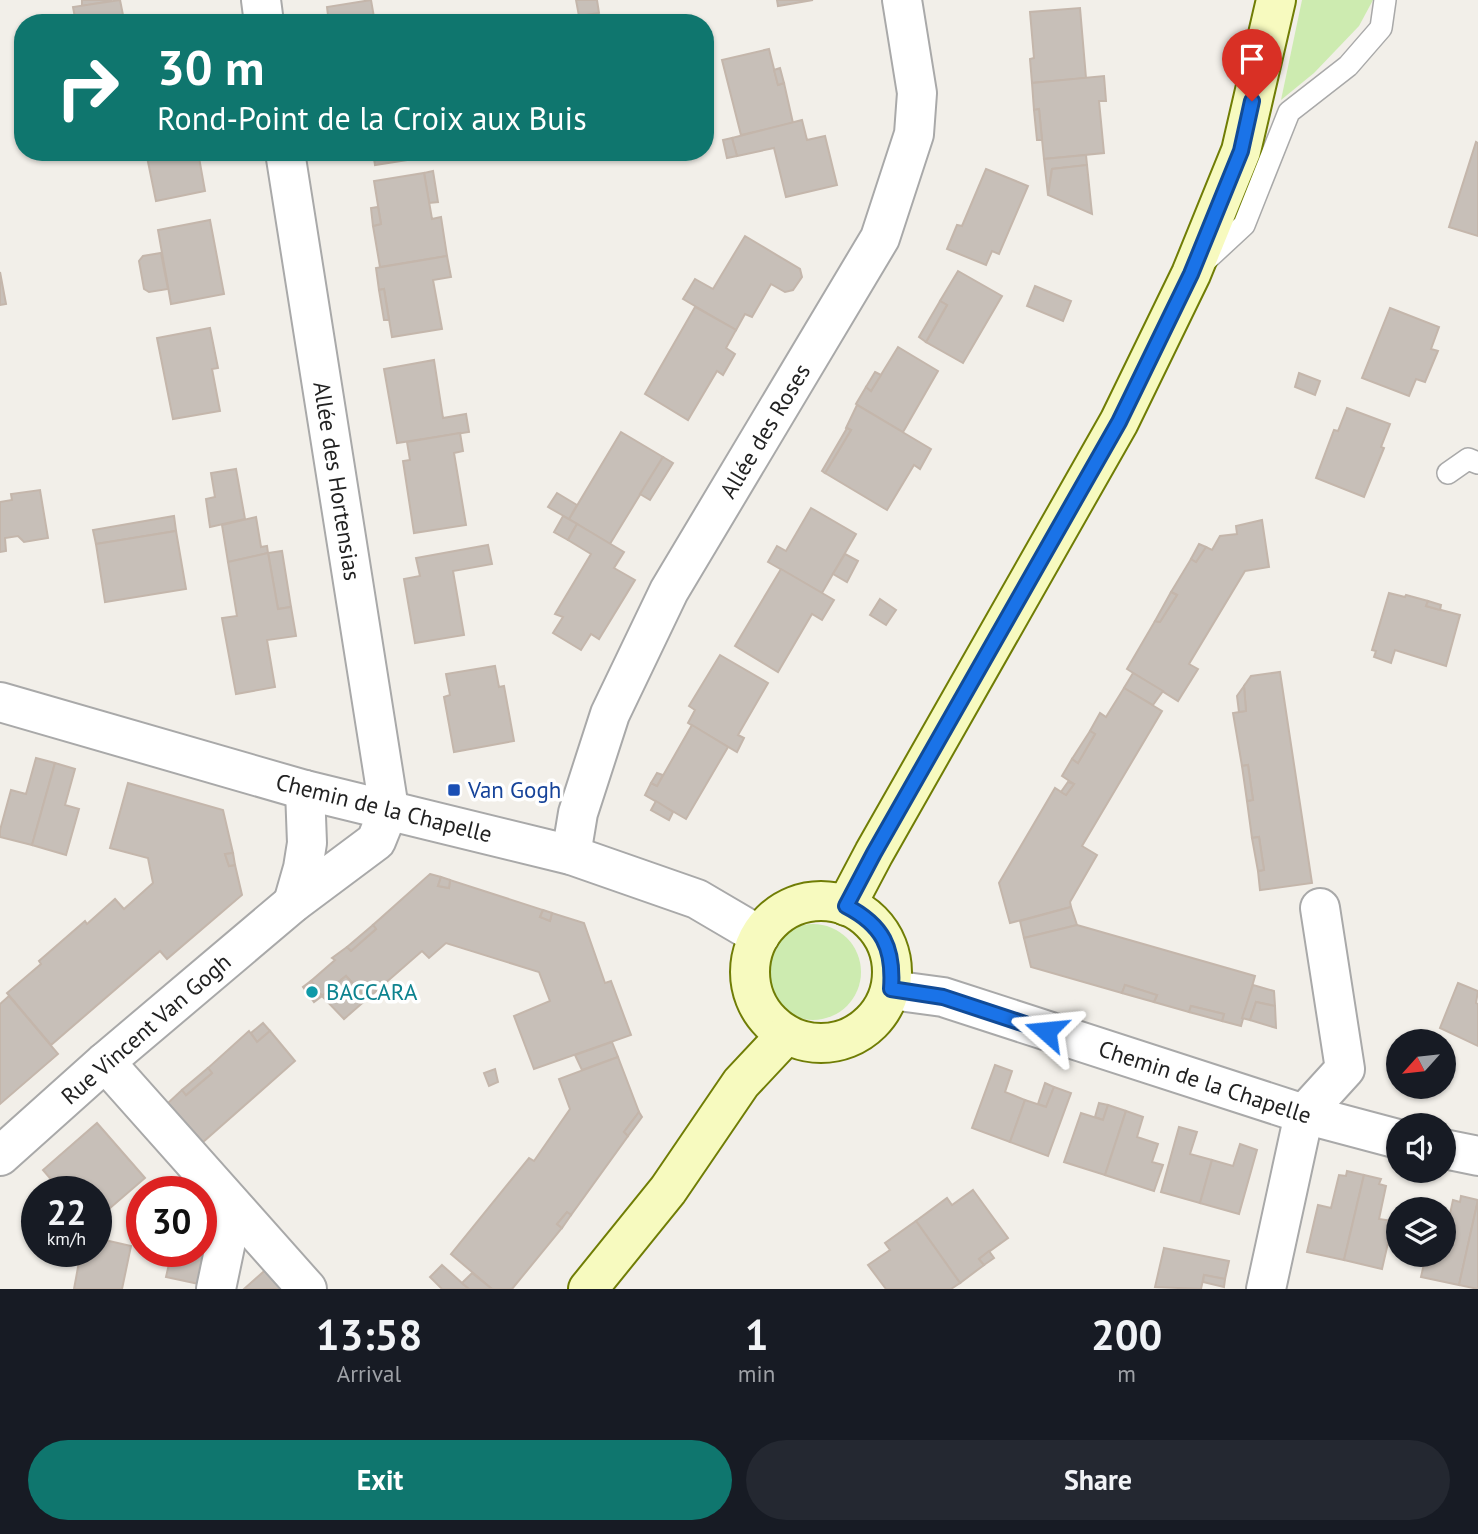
<!DOCTYPE html>
<meta charset="utf-8">
<style>
body{margin:0;font-family:"PT Sans",sans-serif;background:#242831;color:#f1f3f6;height:100vh;display:flex;flex-direction:column;font-size:26px;white-space:nowrap}
*{box-sizing:border-box;margin:0}
p{font-size:23px;color:#9ea1a6}
.icon{flex:none;width:38px;height:38px;fill:none;stroke:currentColor;stroke-width:2;stroke-linecap:round;stroke-linejoin:round}
.map{position:relative;height:1289px;overflow:hidden}
.side{display:flex;flex-direction:column;background:#171b24;flex:1}
.side>*{flex:none}
.hud{position:absolute;left:14px;top:14px;width:700px;height:147px;border-radius:28px;box-shadow:0 2px 5px #0004;background:#0f766e;color:#fff;overflow:hidden}
.needle{width:46px;rotate:243deg}
.buttons{position:absolute;left:1386px;top:1029px;display:grid;gap:14px}
.buttons a{display:grid;place-items:center;width:70px;height:70px;border-radius:50%;background:#171b24;box-shadow:0 2px 5px #0004;font-size:35px}
.speed{position:absolute;left:21px;top:1176px;display:flex;gap:14px;font-size:35px;font-weight:700;text-align:center}
.speed>*{display:grid;place-content:center;width:91px;height:91px;border-radius:50%;background:#171b24;box-shadow:0 2px 5px #0004;line-height:1}
.speed small{font-size:18px;font-weight:400}
.speed .limit{border:10px solid #d22;background:#fff;color:#111}
.pin{position:absolute;display:grid;place-items:center;width:60px;height:60px;color:#fff;margin:-72px -30px;border-radius:50% 50% 50% 0;rotate:-45deg;box-shadow:0 0 7px #0007}
.pin .icon{rotate:45deg}
.me{position:absolute;width:77px;margin:-38px;rotate:288deg;stroke-linejoin:round;filter:drop-shadow(0 0 5px #0008)}
.turn{display:flex;align-items:center;gap:24px;height:147px;padding:0 28px;font-size:32px}
.turn .icon{width:91px;height:91px;stroke-width:2.5}
.turn b{display:block;font-size:49px;line-height:60px}
.eta{display:flex;justify-content:space-evenly;align-items:center;height:119px;text-align:center}
.eta b{font-size:42px;font-weight:700;line-height:49px}
.primary-button{display:flex;gap:14px;margin-top:auto;padding:14px 28px}
.primary-button a{flex:1;height:80px;border-radius:42px;background:#0f766e;color:#fff;font-size:28px;font-weight:700;line-height:80px;text-align:center}
.primary-button a+a{background:#242831;color:#f1f3f6}
.map>svg:first-child{display:block}
.grass{fill:#cdebb0}
.building{fill:#c7bfb8;stroke:#c4b6ab;stroke-width:2}
.lines{fill:none;stroke-linecap:round;stroke-linejoin:round}
.lane-casing{stroke:#a9a9a9;stroke-width:24}
.street-casing{stroke:#a9a9a9;stroke-width:42}
.secondary-casing{stroke:#707d05;stroke-width:42}
.lane{stroke:#fff;stroke-width:21}
.street{stroke:#fff;stroke-width:38}
.secondary{stroke:#f7fabf;stroke-width:38}
.route-casing{stroke:#114b97;stroke-width:18}
.route{stroke:#1a73e8;stroke-width:12}
.transit-dot{fill:#1a4fb4;stroke:#fff;stroke-width:2.5}
.culture-dot{fill:#0f9aa8;stroke:#fff;stroke-width:2.5}
.labels{text-anchor:middle;stroke-width:7;stroke-linejoin:round;paint-order:stroke}
.street-label{font-size:23px;fill:#222;stroke:#fff}
.transit-label{font-size:23px;fill:#164399;stroke:#fff;text-anchor:start}
.culture-label{font-size:23px;fill:#0d838f;stroke:#fff;text-anchor:start}
</style>
<div class="map">
<svg width="1478" height="1289" viewBox="0 0 1478 1289">
<rect width="100%" height="100%" fill="#f2efe9"/>
<g class="grass">
<path d="M1302 0H1373L1359 26 1314 73 1281 100Z"/>
<circle cx="813" cy="972" r="48"/>
</g>
<g class="building">
<path d="M82 0H111V1L82 6Z"/>
<path d="M120 0 124 20 134 18 135 23H76L73 7Z"/>
<path d="M371 0 375 23H329L327 7Z"/>
<path d="M576 0H597L599 13 579 16Z"/>
<path d="M777 0H813L778 6Z"/>
<path d="M1080 8 1086 78 1032 83 1030 59 1034 58 1030 12Z"/>
<path d="M769 49 778 85 784 83 793 123 741 135 722 60Z"/>
<path d="M780 68 784 83 778 85 774 70Z"/>
<path d="M1104 76 1106 101H1099L1104 153 1044 159 1039 109 1034 110 1032 83Z"/>
<path d="M1039 109 1042 140H1037L1034 110Z"/>
<path d="M802 120 807 140 825 136 837 185 786 197 774 148 737 156 732 138Z"/>
<path d="M732 138 737 156 727 158 723 140Z"/>
<path d="M1476 142 1478 143V236L1449 227Z"/>
<path d="M146 152H198L205 191 156 201Z"/>
<path d="M373 152H432L433 156 375 165Z"/>
<path d="M1086 155 1087 165 1052 169 1048 195 1044 159Z"/>
<path d="M1087 165 1092 214 1048 195 1052 169Z"/>
<path d="M986 169 1028 186 999 254 992 251 986 265 947 249 957 225 962 226Z"/>
<path d="M433 171 438 202 429 203 424 173Z"/>
<path d="M424 173 432 219 441 217 447 256 380 267 373 226 381 224 374 181Z"/>
<path d="M378 207 381 224 373 226 371 208Z"/>
<path d="M210 220 224 294 171 304 158 230Z"/>
<path d="M745 236 800 269 802 277 793 290 785 292 771 284 752 317 745 314 736 330 683 299 695 279 713 289Z"/>
<path d="M161 253 168 289 149 292 144 289 139 261 143 256Z"/>
<path d="M447 256 451 277 433 280 442 329 392 337 384 289 379 290 376 268Z"/>
<path d="M958 271 1002 296 963 363 926 342 947 305 940 301Z"/>
<path d="M0 272 6 304 0 305Z"/>
<path d="M1035 286 1071 301 1063 321 1027 306Z"/>
<path d="M384 289 389 320H384L379 290Z"/>
<path d="M940 301 947 305 926 342 919 337Z"/>
<path d="M695 307 736 330 726 348 735 354 723 375 717 371 688 420 645 394Z"/>
<path d="M1390 308 1439 327 1431 349 1438 351 1425 382 1416 379 1409 396 1362 378Z"/>
<path d="M210 328 218 368 212 369 220 411 173 419 157 338Z"/>
<path d="M898 347 938 371 903 432 856 404 866 387 871 391Z"/>
<path d="M434 360 443 418 466 414 469 432 397 443 384 369Z"/>
<path d="M875 372 881 375 871 391 866 387Z"/>
<path d="M1299 373 1320 381 1315 395 1295 387Z"/>
<path d="M857 405 931 449 920 469 914 465 887 510 825 473 851 430 846 428Z"/>
<path d="M1347 408 1390 424 1381 447 1384 448 1364 497 1316 478 1334 430 1338 431Z"/>
<path d="M847 428 851 430 825 473 822 471Z"/>
<path d="M621 432 663 457 610 544 569 519Z"/>
<path d="M460 433 463 451 454 453 466 525 414 533 403 461 410 460 407 442Z"/>
<path d="M663 457 673 463 650 500 640 494Z"/>
<path d="M236 469 245 519 210 527 206 499 215 497 211 473Z"/>
<path d="M40 490 48 538 24 542 18 536 5 538 6 551 0 552V502L12 500 11 494Z"/>
<path d="M557 493 577 505 569 519 548 507Z"/>
<path d="M811 508 856 534 822 593 768 562 777 546 786 551Z"/>
<path d="M174 516 176 531 96 544 93 530Z"/>
<path d="M563 516 577 524 568 540 554 532Z"/>
<path d="M256 517 261 547 267 546 268 553 228 562 222 525Z"/>
<path d="M1262 520 1269 567 1245 571 1189 664 1198 669 1178 701 1127 669 1155 621 1160 622 1177 595 1171 592 1191 559 1196 562 1206 547 1212 550 1220 536 1237 534 1236 526Z"/>
<path d="M577 524 624 552 614 568 635 580 599 639 591 634 581 650 553 633 563 617 555 614 591 554 568 540Z"/>
<path d="M176 531 186 589 105 602 96 544Z"/>
<path d="M1199 544 1206 547 1196 562 1191 559Z"/>
<path d="M488 545 492 564 453 571 464 635 415 643 404 579 420 576 416 558Z"/>
<path d="M282 551 291 607 278 609 268 553Z"/>
<path d="M268 553 278 609 291 607 296 636 267 640 275 687 236 694 222 618 237 616 228 562Z"/>
<path d="M845 554 858 561 847 582 833 574Z"/>
<path d="M781 569 834 600 822 620 812 614 778 672 735 646Z"/>
<path d="M1171 592 1177 595 1160 622 1155 621Z"/>
<path d="M1389 593 1405 597 1406 595 1428 601 1426 606 1460 615 1446 666 1395 650 1391 663 1374 657 1376 651 1372 650Z"/>
<path d="M880 599 896 610 886 625 870 615Z"/>
<path d="M1428 601 1441 605 1440 610 1426 606Z"/>
<path d="M720 655 768 683 738 735 744 738 737 752 688 723 695 710 689 706Z"/>
<path d="M495 666 499 687 504 686 514 741 454 752 444 697 450 695 446 674Z"/>
<path d="M1280 672 1312 883 1260 890 1258 871 1264 870 1259 837 1252 838 1247 801 1253 800 1248 765 1242 766 1233 713 1246 711 1244 686 1251 676Z"/>
<path d="M1133 673 1163 691 1153 705 1124 688Z"/>
<path d="M1244 686 1246 711 1239 712 1237 696Z"/>
<path d="M1124 688 1162 711 1082 846 1097 855 1070 902 1071 907 1010 923 999 883 1055 788 1066 795 1074 784 1062 776 1072 759 1078 763 1095 734 1090 731 1100 713 1106 717Z"/>
<path d="M692 725 728 747 686 819 645 795 651 783 657 786Z"/>
<path d="M1090 731 1095 734 1078 763 1072 759Z"/>
<path d="M36 758 55 763 32 845 0 837V830L11 790 26 794Z"/>
<path d="M55 763 75 769 65 805 79 809 66 855 32 845Z"/>
<path d="M1248 765 1253 800 1247 801 1242 766Z"/>
<path d="M657 773 663 775 657 786 651 783Z"/>
<path d="M1068 782 1074 784 1066 795 1061 792Z"/>
<path d="M128 783 223 810 233 853 225 854 229 866 235 865 242 895 167 959 160 951 51 1045 7 993 41 964 39 961 85 921 87 924 115 899 124 909 153 883 148 858 110 848Z"/>
<path d="M656 801 673 812 669 820 651 810Z"/>
<path d="M1259 837 1264 870 1258 871 1252 838Z"/>
<path d="M233 853 235 865 229 866 225 854Z"/>
<path d="M430 874 441 877 438 886 449 888 450 880 543 910 540 917 550 921 552 913 584 923 605 983 611 981 631 1035 534 1069 514 1016 550 1001 539 972 446 943 429 958 422 951 367 999 346 976 322 996 311 981 335 960 332 958 347 947 351 951 376 929 373 925Z"/>
<path d="M441 877 450 880 449 888 438 886Z"/>
<path d="M1071 907 1077 925 1024 938 1020 921Z"/>
<path d="M543 910 552 913 550 921 540 917Z"/>
<path d="M373 925 376 929 351 951 347 947Z"/>
<path d="M1077 925 1255 976 1241 1026 1222 1021 1224 1014 1191 1006 1189 1012 1154 1002 1157 995 1125 985 1122 993 1031 967 1024 938Z"/>
<path d="M346 976 367 999 344 1019 322 996Z"/>
<path d="M311 981 322 996 314 1002 303 987Z"/>
<path d="M1458 983 1478 991 1476 1003 1478 1004V1046L1440 1028Z"/>
<path d="M1125 985 1157 995 1154 1002 1122 993Z"/>
<path d="M1253 985 1274 991 1275 1006 1256 1002 1250 1020 1242 1018Z"/>
<path d="M9 996 58 1054 0 1104V1004Z"/>
<path d="M1256 1002 1275 1006 1276 1028 1250 1020Z"/>
<path d="M1191 1006 1224 1014 1222 1021 1189 1012Z"/>
<path d="M263 1023 270 1031 257 1042 251 1033Z"/>
<path d="M249 1031 257 1042 270 1031 295 1061 203 1142 168 1103 182 1090 186 1095 212 1073 208 1068Z"/>
<path d="M612 1042 618 1057 582 1070 575 1055Z"/>
<path d="M618 1057 639 1112 624 1132 628 1136 571 1215 567 1212 557 1224 562 1228 512 1289H492L451 1254 529 1158 534 1161 570 1109 559 1079Z"/>
<path d="M995 1065 1012 1071 1005 1092 1025 1100 1010 1142 972 1128Z"/>
<path d="M208 1068 212 1073 186 1095 182 1090Z"/>
<path d="M495 1069 498 1082 489 1086 484 1073Z"/>
<path d="M1045 1083 1054 1087 1046 1107 1038 1104Z"/>
<path d="M1054 1087 1071 1093 1048 1156 1010 1142 1025 1100 1046 1107Z"/>
<path d="M1099 1103 1108 1105 1103 1120 1095 1117Z"/>
<path d="M1108 1105 1126 1111 1105 1175 1064 1162 1081 1113 1103 1120Z"/>
<path d="M1126 1111 1143 1117 1137 1137 1158 1144 1152 1162 1163 1165 1154 1191 1105 1175Z"/>
<path d="M639 1112 642 1117 628 1136 624 1132Z"/>
<path d="M97 1123 145 1178 96 1220V1192H62L43 1170Z"/>
<path d="M1179 1127 1197 1132 1190 1154 1212 1160 1200 1203 1161 1192Z"/>
<path d="M1240 1144 1257 1150 1239 1214 1200 1203 1212 1160 1233 1166Z"/>
<path d="M1347 1171 1364 1175 1344 1260 1307 1252 1318 1205 1331 1208 1339 1175 1346 1176Z"/>
<path d="M1364 1175 1381 1179 1379 1184 1386 1186 1379 1219 1393 1221 1382 1269 1344 1260Z"/>
<path d="M190 1182 199 1192H179Z"/>
<path d="M973 1190 1008 1238 979 1259 984 1265 960 1283 916 1221 947 1198 952 1205Z"/>
<path d="M201 1195 212 1208 201 1217Z"/>
<path d="M1461 1196 1478 1200 1459 1285 1421 1277 1426 1255H1444V1232L1446 1233 1453 1200 1460 1202Z"/>
<path d="M1478 1200V1289L1459 1285Z"/>
<path d="M567 1212 571 1215 562 1228 557 1224Z"/>
<path d="M916 1221 960 1283 951 1289H886L868 1265 890 1250 885 1243Z"/>
<path d="M96 1238 131 1246 122 1289H74L81 1251H96Z"/>
<path d="M1164 1248 1229 1261 1225 1279 1204 1275 1201 1289 1155 1287Z"/>
<path d="M201 1250 206 1251 199 1284 166 1277 172 1251Z"/>
<path d="M989 1251 994 1258 984 1265 979 1259Z"/>
<path d="M271 1265 292 1289H244Z"/>
<path d="M442 1265 462 1283 469 1289H442L430 1277Z"/>
<path d="M472 1273 492 1289H469L462 1283Z"/>
<path d="M1204 1275 1225 1279 1224 1287 1203 1282Z"/>
</g>
<g class="lines">
<defs>
<g id="lane">
<path d="M1203 263 1244 225 1289 112 1348 66 1381 28 1385 0"/>
<path d="M1448 473 1468 459 1478 463"/>
</g>
<g id="street">
<path d="M261 0 264 23"/>
<path d="M285 152 389 809"/>
<path d="M0 702 305 790 571 855 697 899 760 936"/>
<path d="M571 855 578 813 610 714 669 591 880 238 914 134 917 93 902 0"/>
<path d="M293 903 303 868 307 843 305 790"/>
<path d="M891 990 943 997 1304 1114 1398 1139"/>
<path d="M105 1062 307 1289"/>
<path d="M1444 1149 1478 1156"/>
<path d="M0 1156 105 1062 293 903 376 841 389 809"/>
<path d="M216 1289 233 1208"/>
<path d="M1266 1289 1304 1114 1345 1069 1320 908"/>
</g>
<g id="secondary">
<circle cx="821" cy="972" r="71"/>
<path d="M846 906 874 853 1119 422 1191 274 1241 151 1276 0"/>
<path d="M588 1289 668 1190 741 1083 786 1035"/>
</g>
</defs>
<use href="#lane" class="lane-casing"/>
<use href="#street" class="street-casing"/>
<use href="#secondary" class="secondary-casing"/>
<use href="#lane" class="lane"/>
<use href="#street" class="street"/>
<use href="#secondary" class="secondary"/>
</g>
<g class="lines">
<defs>
<path id="route" d="M1046 1031 943 997 891 989C894 948 883 925 846 906L874 853 1119 422 1191 274 1241 151 1252 101"/>
</defs>
<use href="#route" class="route-casing"/>
<use href="#route" class="route"/>
</g>
<rect class="transit-dot" x="447" y="783" width="14" height="14" rx="3.5"/>
<circle class="culture-dot" cx="312" cy="992" r="7"/>
<g class="labels">
<g class="street-label">
<text transform="translate(765 431) rotate(-59)" y="8">Allée des Roses</text>
<text transform="translate(337 481) rotate(81)" y="8">Allée des Hortensias</text>
<text transform="translate(384 808) rotate(14)" y="8">Chemin de la Chapelle</text>
<text transform="translate(146 1029) rotate(-41)" y="8">Rue Vincent Van Gogh</text>
<text transform="translate(1205 1082) rotate(18)" y="8">Chemin de la Chapelle</text>
</g>
<g class="transit-label">
<text x="468" y="798">Van Gogh</text>
</g>
<g class="culture-label">
<text x="326" y="1000">BACCARA</text>
</g>
</g>
</svg>
<div class="buttons">
<a><svg class="needle" viewBox="-14 -14 28 28"><path d="M0-13l5 13h-10z" fill="#e53935"/><path d="M0 13l5-13h-10z" fill="#9ea1a6"/></svg></a>
<a><svg class="icon" aria-label="sound" viewBox="0 0 24 24"><path d="M4 9h4l5-4v14l-5-4H4zM17 9q2 3 0 6"/></svg></a>
<a><svg class="icon" aria-label="layers" viewBox="0 0 24 24"><path d="M12 4l9 5-9 5-9-5zM3 14l9 5 9-5"/></svg></a>
</div>
<div class="speed"><div>22<small>km/h</small></div><div class="limit">30</div></div>
<div class="pin" style="left:1252px;top:101px;background:#d93025"><svg class="icon" aria-label="arrive" viewBox="0 0 24 24"><path d="M6 21V4h12l-3 4 3 4H6"/></svg></div>
<svg class="me" style="left:1046px;top:1031px" viewBox="-20 -20 40 40"><path d="M0-17L14 15 0 8-14 15z" fill="#1a73e8" stroke="#fff" stroke-width="4"/></svg>
<div class="hud">
<div class="turn"><svg class="icon" aria-label="right" viewBox="0 0 24 24"><path d="M7 20v-9h11M14 6l5 5-5 5"/></svg><div><b>30 m</b>Rond-Point de la Croix aux Buis</div></div>
</div>
</div>
<section class="side">
<div class="eta">
<div><b>13:58</b><p>Arrival</p></div>
<div><b>1</b><p>min</p></div>
<div><b>200</b><p>m</p></div>
</div>
<div class="primary-button"><a>Exit</a><a>Share</a></div>
</section>
